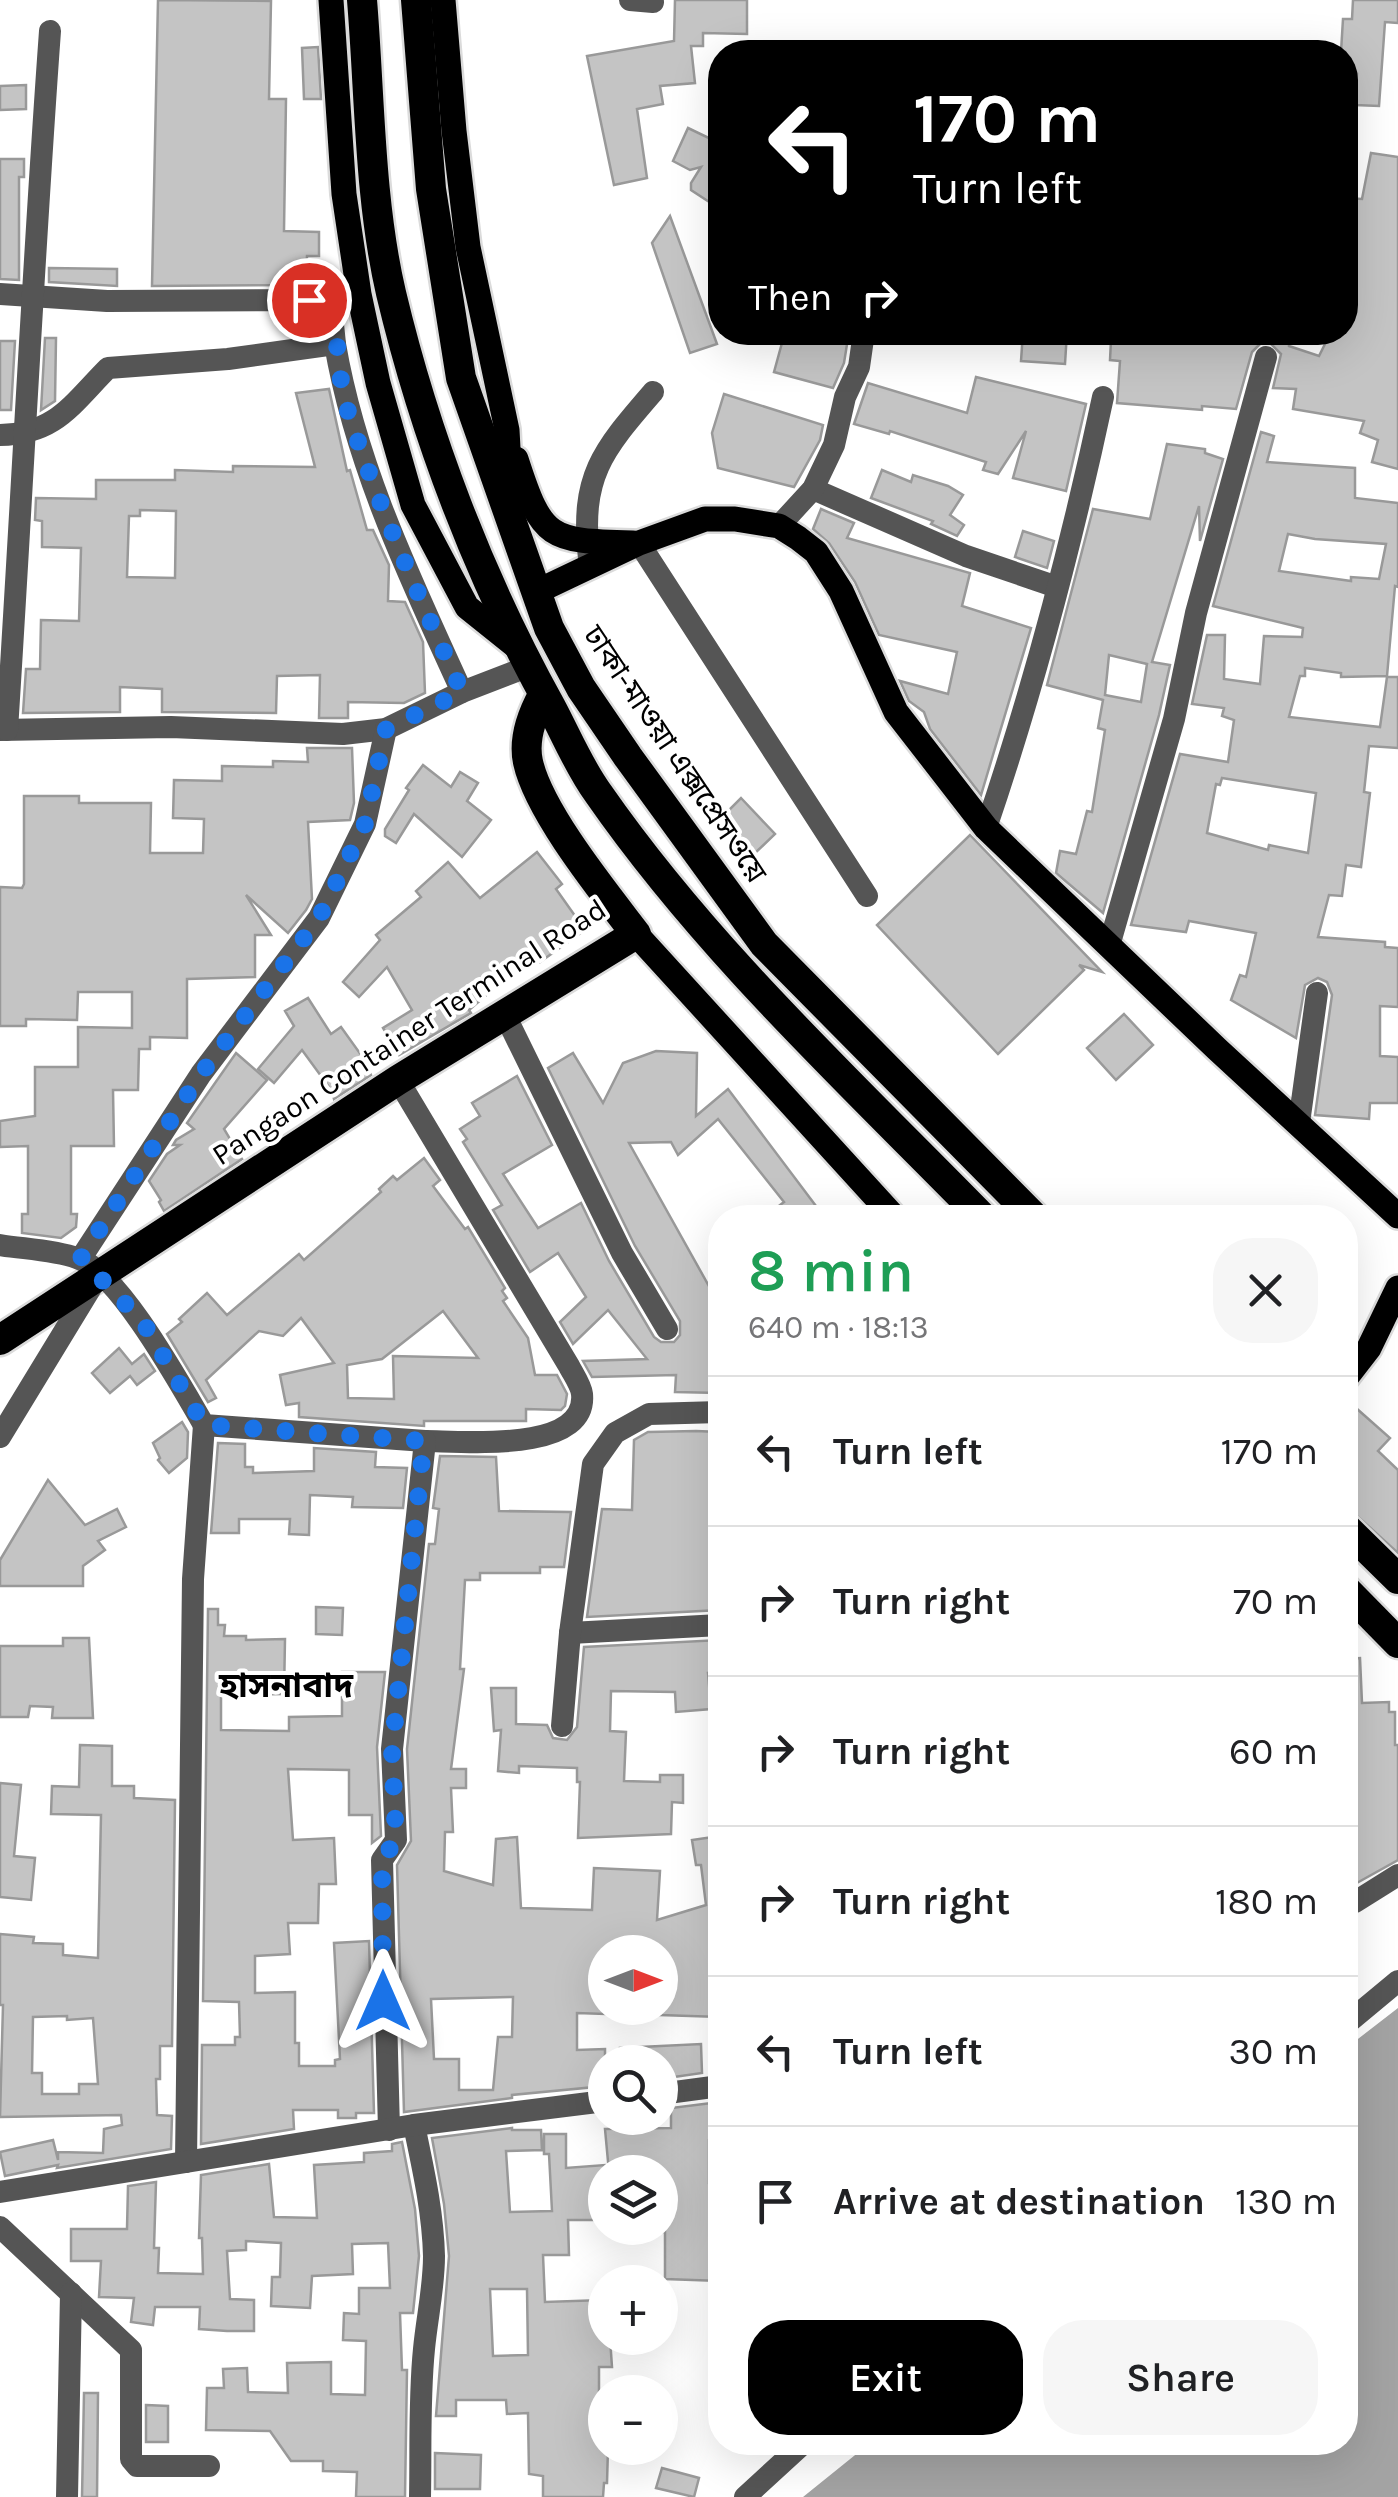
<!DOCTYPE html>
<meta charset="utf-8">
<style>
body{margin:0;font-family:Karla,"Noto Sans Bengali",sans-serif;background:#f6f6f6;color:#202124;height:100vh;display:flex;flex-direction:column;font-size:38px;white-space:nowrap}
*{box-sizing:border-box;margin:0}
p{font-size:32px;color:#757577}
.icon{flex:none;width:55px;height:55px;fill:none;stroke:currentColor;stroke-width:2;stroke-linecap:round;stroke-linejoin:round}
.map{position:relative;flex:1;overflow:hidden}
.sheet{position:absolute;left:708px;top:1205px;width:650px;height:1250px;display:flex;flex-direction:column;background:#fff;border-radius:40px;box-shadow:0 10px 40px #0002}
.sheet>*{flex:none}
.top-card{position:absolute;left:708px;top:40px;width:650px;height:305px;border-radius:40px;box-shadow:0 10px 40px #0002;background:#000;color:#fff;overflow:hidden}
.needle{width:65px;rotate:90deg}
.controls{position:absolute;left:588px;top:1935px;display:grid;gap:20px}
.controls a{display:grid;place-items:center;width:90px;height:90px;border-radius:50%;background:#fff;box-shadow:0 10px 40px #0002;font-size:50px}
.pin{position:absolute;display:grid;place-items:center;width:85px;height:85px;color:#fff;margin:-42px;border:5px solid #fff;border-radius:50%;box-shadow:0 2px 10px #0007}
.me{position:absolute;width:110px;margin:-55px;rotate:0deg;stroke-linejoin:round;filter:drop-shadow(0 0 8px #0008)}
.turn{display:flex;align-items:center;gap:35px;height:210px;padding:0 40px;font-size:45px}
.turn .icon{width:130px;height:130px;stroke-width:2.5}
.turn b{display:block;font-size:70px;line-height:85px}
.then{display:flex;align-items:center;height:95px;padding:0 40px;background:#0003;gap:20px;font-size:38px}
.round{display:grid;place-items:center;flex:none;width:105px;height:105px;border-radius:40px;background:#f6f6f6}
.summary{display:flex;align-items:center;justify-content:space-between;height:170px;padding:0 40px}
h1{font-size:60px;font-weight:600;line-height:75px;color:#1e9e55}
.action{display:flex;gap:20px;margin-top:auto;padding:20px 40px}
.action a{flex:1;height:115px;border-radius:40px;background:#000;color:#fff;font-size:40px;font-weight:600;line-height:115px;text-align:center}
.action a+a{background:#f6f6f6;color:#202124}
ul{padding:0;list-style:none}
li{display:flex;align-items:center;gap:30px;height:150px;padding:0 40px;border-top:2px solid #e0e0e0}
li div{flex:1}
li b{display:block;font-size:38px}
li em{font-style:normal}
.map>svg:first-child{display:block}
.water{fill:#a3a3a3}
.building{fill:#c4c4c4;stroke:#999;stroke-width:2.5;fill-rule:evenodd}
.lines{fill:none;stroke-linecap:round;stroke-linejoin:round}
.major-casing{stroke:#dbdbdb;stroke-width:30}
.highway-casing{stroke:#dbdbdb;stroke-width:35}
.minor{stroke:#555;stroke-width:22}
.major{stroke:#000;stroke-width:25}
.highway{stroke:#000;stroke-width:30}
.route{stroke:#1a73e8;stroke-width:18;stroke-dasharray:0 32.4}
.labels{text-anchor:middle;stroke-width:8;stroke-linejoin:round;paint-order:stroke}
.street-label{font-size:30px;fill:#000;stroke:#fff}
.quarter-label{font-size:35px;font-weight:bold;fill:#000;stroke:#fff}
</style>
<div class="map">
<svg width="1398" height="2497" viewBox="0 0 1398 2497">
<rect width="100%" height="100%" fill="#fff"/>
<path class="water" d="M1398 2008V2497H803L870 2443 1345 2442V2049Z"/>
<g class="building">
<path d="M158 0 271 1 269 99H286L284 231 319 232V256H307L306 285 152 286Z"/>
<path d="M675 0H747V34L703 33V46H691L695 83 660 86 663 104 637 109 647 178 614 185 587 56 674 41Z"/>
<path d="M1353 0H1398V23L1385 22 1379 106 1355 105 1357 74 1345 73V52H1341L1343 19H1352Z"/>
<path d="M318 47 321 99H304L302 48Z"/>
<path d="M26 85V109L0 110V86Z"/>
<path d="M688 128 717 142 720 138V209L691 190V183L701 167 690 170 673 161Z"/>
<path d="M1371 153 1398 157V469L1372 462 1378 440 1360 433 1364 421 1293 409 1296 389 1273 388 1281 354 1269 342 1261 343 1252 352 1236 409 1202 406V410L1117 403 1120 361 1110 360 1111 340H1116L1117 332H1254L1253 336 1289 338V346L1319 356 1331 332H1345V255L1354 256 1356 220H1345V198L1362 199Z"/>
<path d="M0 159H24V177H19V280L0 279Z"/>
<path d="M670 216 717 344 690 353 652 243Z"/>
<path d="M49 268 117 269V286L49 282Z"/>
<path d="M785 332H849L844 363 833 388 774 372Z"/>
<path d="M1023 332H1067L1065 364 1021 361Z"/>
<path d="M45 338H56L55 401 41 410Z"/>
<path d="M0 341H15L11 410H0Z"/>
<path d="M976 377 1086 404 1066 491 1013 478 1026 431 998 474 983 470 986 462 890 431 889 434 854 424 868 383 967 413Z"/>
<path d="M329 389 347 471 350 470 367 530H373L389 565 388 601 405 602 423 642 425 693 404 703 348 702V718H319L320 675 277 676 276 713 162 712V689L120 687V712L23 713 26 669H40L41 620 79 621 81 548 42 547V521L35 520 36 498 96 499V480H175V470L233 472V466L315 467 296 393ZM140 510 176 511 175 578 127 577 129 516H140Z"/>
<path d="M724 394 823 425 820 440 794 487 718 468 712 433Z"/>
<path d="M1261 432 1274 436 1267 462 1355 468V498L1398 503V587L1395 586 1387 676 1341 677V673L1305 668V676H1300L1289 717 1380 727 1387 677H1398V748L1369 746 1364 792 1370 793 1361 867 1346 865 1342 896 1329 895 1318 937 1385 942V947L1398 948V1007L1380 1006V1056L1398 1057V1103H1370L1369 1119 1315 1115 1332 995 1327 982 1318 978 1305 985 1296 1038 1231 1000 1240 975 1246 977 1256 933 1189 921 1186 932 1131 925 1180 754 1228 762 1234 720 1222 716 1224 708 1192 704 1207 635H1225L1224 679 1260 684 1264 636 1302 637 1303 628 1213 606ZM1288 534 1315 539 1386 544 1379 579 1351 577V581L1279 571ZM1222 778 1316 793 1308 853 1269 845 1268 850 1207 833 1216 784 1220 785Z"/>
<path d="M1167 444 1205 449V453L1223 459 1200 541 1199 506 1152 662 1170 665 1159 715 1103 913 1056 873 1060 851 1076 854 1087 811 1092 812 1105 730 1098 728 1103 700 1047 685 1093 509 1150 519ZM1109 655 1147 664 1141 702 1105 695Z"/>
<path d="M882 470 911 482 913 475 948 486 963 495 950 515 964 525 957 536 931 524 933 521 871 498Z"/>
<path d="M821 509 854 523 847 538 970 573 962 606 1031 628 981 795 930 729 924 712 909 701 900 681 948 694 957 652 879 635 855 582 829 543 813 529Z"/>
<path d="M1023 531 1054 541 1047 568 1015 557Z"/>
<path d="M307 748H352L354 803 350 820 308 822 312 899 306 910 288 933 246 895 271 935H255V977L187 979V1038L150 1037V1049H139L138 1090H113L114 1146H71V1214H77L76 1227 61 1238 22 1233V1214H28V1146L0 1147V1121L35 1116V1067H78V1027L132 1028V992H78L77 1020 26 1019V1026H0V887L22 888 24 884V796H79V803H151L150 853H203L204 819 173 818 174 780 222 781V766L273 767V761L308 762Z"/>
<path d="M423 765 451 787 460 772 478 783 467 801 491 820 462 857 414 814 396 843 385 836V829L409 790 406 788Z"/>
<path d="M741 798 775 834 753 855 719 820Z"/>
<path d="M970 835 1102 972 1079 965 1084 970 998 1054 877 925Z"/>
<path d="M537 852 562 884 556 889 585 930 540 962 534 954 469 1010 471 1013 399 1055 383 1028 412 1010 387 967 359 997 343 982 380 940 376 935 421 897 416 891 448 862 480 898Z"/>
<path d="M308 998 331 1034 341 1027 364 1059 371 1075 334 1099 332 1091 302 1050 274 1083 258 1069 294 1026 285 1011Z"/>
<path d="M1124 1014 1153 1045 1116 1080 1087 1048Z"/>
<path d="M656 1051 697 1053 696 1116 728 1089 825 1218H763L784 1202 718 1119 678 1155 671 1142 629 1143 710 1288 720 1281V1393L675 1392 676 1375 592 1377 583 1361 647 1359 608 1310 573 1344 560 1322 586 1297 558 1253 530 1272 493 1210 502 1205 463 1142 467 1139 460 1129 480 1116 472 1103 517 1076 552 1145 503 1174 538 1228 581 1203 609 1261 654 1337 661 1342H674L680 1335V1321L635 1246 548 1068 573 1053 603 1103 623 1063Z"/>
<path d="M236 1053 267 1080 224 1129 242 1159 164 1211 159 1202 161 1200 149 1181 167 1154 180 1145H173L176 1140 194 1129 187 1123Z"/>
<path d="M424 1158 440 1180 433 1186 465 1229 468 1227 505 1288 502 1291 507 1298 503 1301 528 1338 535 1375H557L567 1394 565 1406 561 1410 526 1409V1421H424V1426L299 1417V1403L286 1405 280 1375 334 1363 301 1318 283 1336 259 1331 206 1380 216 1398 208 1402 167 1334 182 1322 179 1319 207 1293 227 1315 299 1254 304 1260 381 1192 379 1189 393 1176 397 1180ZM443 1311 478 1358 393 1356 394 1399 348 1398 347 1365 382 1359Z"/>
<path d="M119 1348 132 1364 144 1354 155 1371 137 1385 130 1376 110 1393 92 1373Z"/>
<path d="M1356 1408 1390 1438 1378 1451 1398 1470V1553L1345 1505V1428Z"/>
<path d="M182 1422 188 1432 187 1458 169 1473 158 1460 160 1458 153 1443Z"/>
<path d="M696 1431 720 1432V1610L587 1617 602 1509 632 1510 634 1440 648 1432Z"/>
<path d="M218 1443 245 1444V1467H253V1473L314 1471V1448L376 1452 375 1467 407 1468 403 1508 352 1507 353 1497 310 1495 309 1535 289 1534 290 1519H239V1533H211Z"/>
<path d="M440 1456 496 1457 499 1511 571 1512 564 1567H540V1573H480V1580H465L460 1669H464L451 1769H466V1788H451L453 1832H445L444 1871 493 1885 496 1839 517 1837 521 1908 592 1910 594 1868 660 1871 657 1920 706 1905 701 1865H696L692 1840 720 1836V2017L660 2015V1952H605V2014L577 2013V2050L605 2049V2086L512 2095V2098L404 2112 397 1865 411 1841 407 1749 429 1544H435L439 1509 433 1508ZM513 1997 512 2037H498L493 2090H459V2059H434L431 1999Z"/>
<path d="M48 1480 85 1525 117 1509 126 1527 98 1541 105 1550 83 1566V1586H0V1560Z"/>
<path d="M316 1607 343 1608 342 1635 316 1634Z"/>
<path d="M208 1609H218V1625H225L224 1636H246V1640L285 1639 284 1694 221 1695V1730L289 1731V1717L342 1716V1672H385L377 1747 381 1836 372 1843V1815H349V1770L288 1769 293 1840 334 1838 336 1884H319L318 1923H288L290 1954 255 1956V1993L295 1992V2043H299V2066H335V2060L340 2059 334 1943 369 1941 374 2113H356V2118H338V2110H293L294 2129 201 2144 202 2045H235V2037H240L239 2002 203 2001Z"/>
<path d="M63 1638H89L93 1718H52L53 1707 30 1706 28 1717H0V1646H63Z"/>
<path d="M720 1640V1672L708 1673 711 1709 676 1712 675 1692 611 1691 610 1731 626 1732 624 1781 660 1782V1775H683V1803L672 1802 671 1834 578 1838 580 1782H577V1768L519 1766V1773L498 1771 501 1730 494 1731 491 1688H516V1724L547 1725 553 1738 567 1740 577 1727 584 1647Z"/>
<path d="M1360 1658 1362 1703 1389 1702V1712H1395V1745H1398V1860L1355 1884 1345 1848V1659Z"/>
<path d="M80 1745 112 1746V1786H134V1798L175 1800 172 2046H160V2079H156L157 2115 172 2116 171 2149 57 2168 58 2165 5 2176 0 2152 53 2140 58 2160V2152L103 2153 104 2129 122 2125 121 2115 0 2117 3 2005H0V1934L34 1937 33 1943 63 1944V1955L98 1958 101 1815 51 1814 52 1786 79 1787ZM67 2016V2020L93 2018 98 2084H79V2094H42V2073H32L33 2017Z"/>
<path d="M0 1783 21 1785 14 1856 35 1858 31 1900 0 1897Z"/>
<path d="M701 2044 702 2073 660 2079V2062H621L620 2048Z"/>
<path d="M720 2102V2138L709 2140V2183L720 2182V2281L665 2279V2232H660V2172H609L605 2129 671 2128V2108Z"/>
<path d="M512 2128V2130H541L542 2150 506 2151 510 2212 552 2211 549 2154H544V2134H566V2168L605 2165V2220H568L569 2255H543L545 2302 603 2300 605 2338H610L612 2367H599V2421H605V2448H608L607 2483H604L603 2497H543V2476L529 2474 528 2413 507 2414 506 2400H456V2416H436L449 2256 444 2204 432 2138ZM490 2289H527L528 2355 493 2356Z"/>
<path d="M402 2142 415 2209 419 2256 413 2313H400L402 2370H407L405 2497H356L357 2472 323 2471V2461H291L270 2431 206 2430 207 2388H224L223 2369 247 2368 248 2392 288 2393 287 2363 331 2362V2394L365 2395 366 2341 343 2340 344 2313 359 2314V2288H390L388 2243 352 2244 353 2274 312 2276 310 2308 271 2306 272 2277H280L281 2243 246 2241V2250L227 2251 230 2299 254 2300V2331H227L199 2329 200 2307H155L153 2325 131 2322 134 2298 99 2297 101 2261H71V2229H127L128 2186 156 2182 154 2248H159L158 2273 203 2274 202 2238H199L201 2175 269 2164 274 2217 317 2218 314 2165 364 2162V2153L392 2151V2144Z"/>
<path d="M84 2393H98L97 2497H82Z"/>
<path d="M146 2405 168 2406V2442H146Z"/>
<path d="M435 2453 481 2455 480 2489H435Z"/>
<path d="M662 2468 699 2478 694 2497 656 2488Z"/>
</g>
<g class="lines">
<defs>
<g id="major">
<path d="M331 0 344 194 359 294 378 383 413 505 467 607 518 648"/>
<path d="M443 0 454 131 468 247 507 430 510 485 508 504"/>
<path d="M516 459C542 540 549 541 633 543"/>
<path d="M536 592 639 543 705 519H735L779 526 798 538 816 552 841 591 896 712 986 828 1217 1049 1398 1216"/>
<path d="M636 934 895 1218"/>
<path d="M1345 1379 1369 1348 1398 1288"/>
</g>
<g id="highway">
<path d="M362 0C370 96 369 198 391 293 425 436 480 579 551 707 566 735 579 767 598 793 707 950 849 1081 983 1218"/>
<path d="M416 0 431 189 461 378 549 628 581 688 628 757 764 944 1035 1218"/>
<path d="M0 1340 398 1080 636 934C604 892 539 812 528 762 523 739 532 715 543 695"/>
<path d="M1345 1527 1398 1579"/>
<path d="M1345 1589 1398 1643"/>
</g>
</defs>
<use href="#major" class="major-casing"/>
<use href="#highway" class="highway-casing"/>
<g class="minor">
<path d="M630 0 653 2"/>
<path d="M0 294 107 301 325 300 332 315 335 344"/>
<path d="M0 435C56 434 72 404 108 368L228 359 335 344C356 467 411 580 462 692"/>
<path d="M813 489 966 556 1057 587"/>
<path d="M779 526 813 489 834 445 845 397 859 367 864 332"/>
<path d="M639 543 867 896"/>
<path d="M589 558C580 476 602 451 653 392"/>
<path d="M0 730 171 727 343 734 386 729 462 692 527 667"/>
<path d="M7 730C22 497 33 264 50 31"/>
<path d="M986 828C1034 687 1072 542 1103 397"/>
<path d="M1109 946 1174 719 1196 613 1266 357"/>
<path d="M504 1013 622 1253 667 1329"/>
<path d="M398 1080 569 1366C573 1374 581 1385 582 1394 588 1454 460 1441 425 1441"/>
<path d="M1299 1123 1317 993"/>
<path d="M0 1245C25 1249 54 1250 77 1258 119 1272 181 1386 204 1425L425 1441 392 1749 396 1840 382 1860 389 2130"/>
<path d="M81 1258 201 1074 319 918 365 824 386 729"/>
<path d="M0 1437 95 1281"/>
<path d="M570 1633 720 1625"/>
<path d="M562 1726 570 1633 593 1464 615 1433 649 1414 720 1412"/>
<path d="M1345 1904 1355 1902 1398 1875"/>
<path d="M1345 2025 1398 1981"/>
<path d="M660 2094 720 2086"/>
<path d="M414 2125C423 2168 433 2212 434 2256 434 2288 427 2317 424 2349 419 2398 421 2448 420 2497"/>
<path d="M186 2162 193 1579 204 1425"/>
<path d="M0 2192 414 2125 605 2101"/>
<path d="M0 2227 131 2350V2459L137 2466H209"/>
<path d="M67 2497 71 2293"/>
<path d="M745 2497 805 2442"/>
</g>
<use href="#major" class="major"/>
<use href="#highway" class="highway"/>
</g>
<g class="lines">
<path class="route" d="M309 300H325C341 331 336 371 346 405 377 504 420 598 462 692L386 729 365 824 319 918 201 1074 81 1258 143 1322 204 1425 424 1441 392 1750 396 1840 382 1860 383 2001"/>
</g>
<g class="labels">
<g class="street-label">
<text transform="translate(675 754) rotate(56)" y="10">ঢাকা-মাওয়া এক্সপ্রেসওয়ে</text>
<text transform="translate(409 1032) rotate(-33)" y="10">Pangaon Container Terminal Road</text>
</g>
<g class="quarter-label">
<text x="286" y="1697">হাসনাবাদ</text>
</g>
</g>
</svg>
<div class="controls">
<a><svg class="needle" viewBox="-14 -14 28 28"><path d="M0-13l5 13h-10z" fill="#e53935"/><path d="M0 13l5-13h-10z" fill="#757577"/></svg></a>
<a><svg class="icon" aria-label="search" viewBox="0 0 24 24"><circle cx="10" cy="10" r="6"/><path d="M15 15l6 6"/></svg></a>
<a><svg class="icon" aria-label="layers" viewBox="0 0 24 24"><path d="M12 4l9 5-9 5-9-5zM3 14l9 5 9-5"/></svg></a>
<a>+</a>
<a>−</a>
</div>
<div class="pin" style="left:309px;top:300px;background:#d93025"><svg class="icon" aria-label="arrive" viewBox="0 0 24 24"><path d="M6 21V4h12l-3 4 3 4H6"/></svg></div>
<svg class="me" style="left:383px;top:2001px" viewBox="-20 -20 40 40"><path d="M0-17L14 15 0 8-14 15z" fill="#1a73e8" stroke="#fff" stroke-width="4"/></svg>
<div class="top-card">
<div class="turn"><svg class="icon" aria-label="left" viewBox="0 0 24 24"><path d="M17 20v-9H6M10 6l-5 5 5 5"/></svg><div><b>170 m</b>Turn left</div></div>
<div class="then">Then<svg class="icon" aria-label="right" viewBox="0 0 24 24"><path d="M7 20v-9h11M14 6l5 5-5 5"/></svg></div>
</div>
<section class="sheet">
<div class="summary"><div><h1>8 min</h1><p>640 m · 18:13</p></div><a class="round"><svg class="icon" aria-label="close" viewBox="0 0 24 24"><path d="M6 6l12 12M18 6L6 18"/></svg></a></div>
<ul>
<li><svg class="icon" aria-label="left" viewBox="0 0 24 24"><path d="M17 20v-9H6M10 6l-5 5 5 5"/></svg><div><b>Turn left</b></div><em>170 m</em></li>
<li><svg class="icon" aria-label="right" viewBox="0 0 24 24"><path d="M7 20v-9h11M14 6l5 5-5 5"/></svg><div><b>Turn right</b></div><em>70 m</em></li>
<li><svg class="icon" aria-label="right" viewBox="0 0 24 24"><path d="M7 20v-9h11M14 6l5 5-5 5"/></svg><div><b>Turn right</b></div><em>60 m</em></li>
<li><svg class="icon" aria-label="right" viewBox="0 0 24 24"><path d="M7 20v-9h11M14 6l5 5-5 5"/></svg><div><b>Turn right</b></div><em>180 m</em></li>
<li><svg class="icon" aria-label="left" viewBox="0 0 24 24"><path d="M17 20v-9H6M10 6l-5 5 5 5"/></svg><div><b>Turn left</b></div><em>30 m</em></li>
<li><svg class="icon" aria-label="arrive" viewBox="0 0 24 24"><path d="M6 21V4h12l-3 4 3 4H6"/></svg><div><b>Arrive at destination</b></div><em>130 m</em></li>
</ul>
<div class="action"><a>Exit</a><a>Share</a></div>
</section>
</div>
